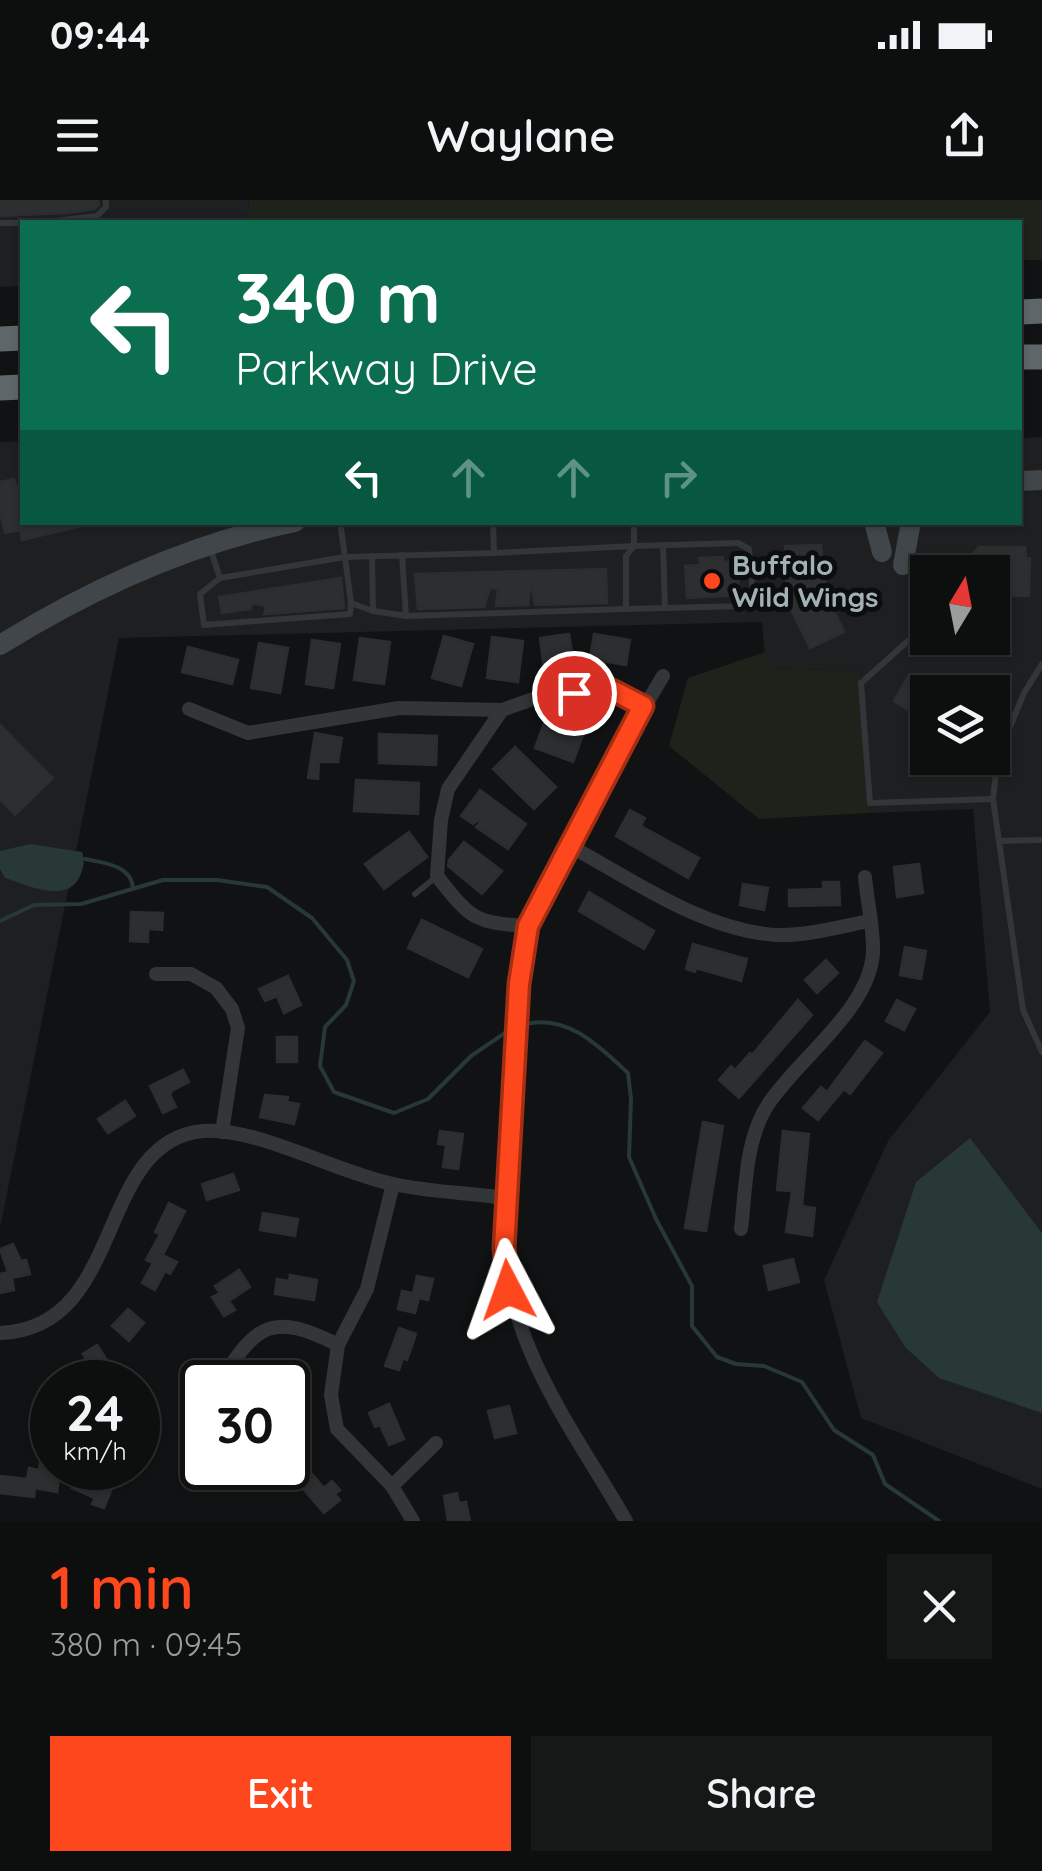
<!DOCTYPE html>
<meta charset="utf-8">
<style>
body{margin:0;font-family:Quicksand,sans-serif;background:#161717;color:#f1f3f6;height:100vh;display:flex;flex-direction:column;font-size:38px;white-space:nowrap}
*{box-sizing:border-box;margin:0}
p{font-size:32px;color:#9a9c9e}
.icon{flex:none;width:55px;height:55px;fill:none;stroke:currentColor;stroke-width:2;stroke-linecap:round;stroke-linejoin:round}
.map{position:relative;height:1321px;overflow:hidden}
.panel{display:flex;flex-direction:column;background:#0d0e0e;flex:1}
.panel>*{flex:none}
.guide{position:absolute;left:20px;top:20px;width:1002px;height:305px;border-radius:0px;box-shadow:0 2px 8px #0004,0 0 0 2px #2d2e2e;background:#0b6e4f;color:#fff;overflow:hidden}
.needle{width:65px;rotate:10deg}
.controls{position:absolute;left:910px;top:355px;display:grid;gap:20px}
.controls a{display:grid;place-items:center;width:100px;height:100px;border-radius:0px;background:#0d0e0e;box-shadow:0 2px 8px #0004,0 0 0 2px #2d2e2e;font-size:50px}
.speed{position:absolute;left:30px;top:1160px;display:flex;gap:20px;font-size:50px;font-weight:700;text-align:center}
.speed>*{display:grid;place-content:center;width:130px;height:130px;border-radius:50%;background:#0d0e0e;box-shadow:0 2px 8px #0004,0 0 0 2px #2d2e2e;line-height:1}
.speed small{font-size:25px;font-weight:400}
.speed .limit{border:5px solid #111;border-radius:15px;background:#fff;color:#111}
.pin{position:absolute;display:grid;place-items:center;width:85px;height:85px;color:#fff;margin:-42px;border:5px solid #fff;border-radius:50%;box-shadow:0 2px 10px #0007}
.me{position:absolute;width:110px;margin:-55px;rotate:356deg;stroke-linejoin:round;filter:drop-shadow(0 0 8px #0008)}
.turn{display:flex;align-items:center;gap:35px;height:210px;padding:0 50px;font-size:45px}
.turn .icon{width:130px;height:130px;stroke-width:2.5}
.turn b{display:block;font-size:70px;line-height:85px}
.lanes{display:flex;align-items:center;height:95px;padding:0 50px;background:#0003;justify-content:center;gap:50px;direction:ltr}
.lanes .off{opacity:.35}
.round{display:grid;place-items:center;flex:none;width:105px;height:105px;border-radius:0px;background:#161717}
.head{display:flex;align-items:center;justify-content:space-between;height:170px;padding:0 50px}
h1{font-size:60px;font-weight:600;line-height:75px;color:#ff471d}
.action{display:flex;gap:20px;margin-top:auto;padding:20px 50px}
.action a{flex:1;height:115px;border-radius:0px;background:#ff471d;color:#fff;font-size:40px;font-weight:600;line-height:115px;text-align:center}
.action a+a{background:#161717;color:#f1f3f6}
.status{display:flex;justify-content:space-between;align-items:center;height:70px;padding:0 50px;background:#0d0e0e;direction:ltr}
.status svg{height:28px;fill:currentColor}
header{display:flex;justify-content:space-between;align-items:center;height:130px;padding:0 50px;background:#0d0e0e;font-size:45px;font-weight:600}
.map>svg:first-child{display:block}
.built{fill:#1d1f20;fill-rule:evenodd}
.green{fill:#1d231b}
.water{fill:#273837}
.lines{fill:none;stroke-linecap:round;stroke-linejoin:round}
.stream{stroke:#273837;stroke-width:4}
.building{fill:#2c2e30;stroke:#2b2d2f;stroke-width:2.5}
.lane{stroke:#323638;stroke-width:6}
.street{stroke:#323638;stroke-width:14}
.secondary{stroke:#404649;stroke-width:20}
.highway{stroke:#5d676a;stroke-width:25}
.route-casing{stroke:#a62e13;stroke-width:25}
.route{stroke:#ff471d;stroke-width:18}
.poi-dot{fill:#ff471d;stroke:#0c0d0e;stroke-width:4}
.labels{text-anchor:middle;stroke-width:10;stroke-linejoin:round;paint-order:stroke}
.poi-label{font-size:28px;font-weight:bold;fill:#a1b1b5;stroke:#0c0d0e;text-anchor:start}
</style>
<div class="status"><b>09:44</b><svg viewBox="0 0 49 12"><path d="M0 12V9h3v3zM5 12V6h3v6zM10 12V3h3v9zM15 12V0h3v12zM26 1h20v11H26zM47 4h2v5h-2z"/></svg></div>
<header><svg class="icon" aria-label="menu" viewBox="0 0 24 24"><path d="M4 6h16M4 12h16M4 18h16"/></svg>Waylane<svg class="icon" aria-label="share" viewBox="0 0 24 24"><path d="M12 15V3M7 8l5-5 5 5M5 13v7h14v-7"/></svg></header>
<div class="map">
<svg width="1042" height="1321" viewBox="0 0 1042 1321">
<rect width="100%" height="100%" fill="#111213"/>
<g class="built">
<path d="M0 0H249L247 22H22V86L0 87Z"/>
<path d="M1042 237V1289L861 1218 824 1080 888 941 990 812 973 609 870 613 860 471 766 468 762 422 119 438 0 1028V242L22 241V322H1020V238ZM928 372H992V438H928ZM928 492H992V558H928Z"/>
</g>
<g class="green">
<path d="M249 0H1042V60H1020V22H247Z"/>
<path d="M765 452 767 468 860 471 870 613 759 619 669 546 688 478Z"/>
</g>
<g class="water">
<path d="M30 644 82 652C85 660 84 667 80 676 67 705 27 685 5 678L0 669V651Z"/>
<path d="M970 938 1042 1033V1213L939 1178 905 1147 877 1102 916 982Z"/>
</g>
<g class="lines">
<g class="stream">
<path d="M85 659C104 663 132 665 133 689"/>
<path d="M0 721 34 705 81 704 163 680H217L267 687 312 718 347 760 354 781 346 805 325 827 320 866 334 892 394 913 428 899 471 856 511 829"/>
<path d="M526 824C568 814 600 847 628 873L631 899 629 957 656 1019 692 1086V1126L717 1157 736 1164 764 1166 802 1182 834 1230 873 1255 885 1284 939 1321"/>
</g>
</g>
<g class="building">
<path d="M0 0H98L99 5 94 9 66 13 0 16Z"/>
<path d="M14 279 17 288 22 287V322H80L81 326 22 340 20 330 5 333 0 312V282Z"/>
<path d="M821 345 826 392 844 432 810 448 787 401 785 346Z"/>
<path d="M979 347H1025L1026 358H1030L1029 396 992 395V372H969V358Z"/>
<path d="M723 357V362L737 361 739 395 687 398 685 366 700 365 699 358Z"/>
<path d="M606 369 607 403 535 405 531 382 528 405 496 406 498 389 490 388 484 407 418 409 415 374Z"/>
<path d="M341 378 344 408 264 414 266 406 252 403 251 409 222 413 219 397Z"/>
<path d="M569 434 574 465 544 469 540 438Z"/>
<path d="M594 434 630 440 626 465 590 459Z"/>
<path d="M444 436 473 444 461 486 432 478Z"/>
<path d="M492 437 523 441 518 482 487 478Z"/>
<path d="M360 438 390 442 384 484 354 480Z"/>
<path d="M312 440 340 444 333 488 306 484Z"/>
<path d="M259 443 288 448 280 493 251 488Z"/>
<path d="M188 447 238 460 232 484 182 472Z"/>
<path d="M909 475 941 492H928V522L894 501Z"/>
<path d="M545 521 583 535 573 562 535 548Z"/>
<path d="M0 525 53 578 15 615 0 599Z"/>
<path d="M315 533 342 538 338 562H319L318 579 308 578Z"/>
<path d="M379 534 437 536 436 565 379 563Z"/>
<path d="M515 547 556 587 534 609 493 569Z"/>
<path d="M356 580 419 583 418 614 354 611Z"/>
<path d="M480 590 526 624 508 649 476 627 480 623 478 620 473 624 461 616Z"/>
<path d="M630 610 645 618 641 626 699 658 688 678 616 636Z"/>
<path d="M409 632 427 657 384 689 365 664Z"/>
<path d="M464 642 502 671 482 694 448 666 449 660Z"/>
<path d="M919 664 923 693 897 697 894 667Z"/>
<path d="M823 682H839L840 705 789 706V690L823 689Z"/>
<path d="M743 684 768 688 764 710 740 705Z"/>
<path d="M589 692 654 731 644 749 579 711Z"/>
<path d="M131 712 163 713 162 730 148 729V742L130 741Z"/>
<path d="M422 720 482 749 468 777 408 748Z"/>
<path d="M693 744 747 759 741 781 696 768 695 772 686 769Z"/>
<path d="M905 747 926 751 921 779 900 775Z"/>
<path d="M826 760 838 773 817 793 805 780Z"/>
<path d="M288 776 301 805 284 813 277 796 265 801 259 789Z"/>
<path d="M798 800 812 815 739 898 719 880 731 866 735 870 750 853 752 855Z"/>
<path d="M897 800 915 809 904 830 886 821Z"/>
<rect x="277" y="837" width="20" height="25"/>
<path d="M865 841 882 853 850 894 844 889 818 920 803 908 821 887 827 892Z"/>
<path d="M183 870 189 882 172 891 170 895 176 907 163 913 150 886Z"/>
<path d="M265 895 288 897 287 902 299 904 294 924 260 917Z"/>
<path d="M125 901 135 916 108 933 98 919Z"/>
<path d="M703 922 723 926 706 1031 685 1028Z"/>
<path d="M440 931 463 934 458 969 443 967 446 945 438 944Z"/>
<path d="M783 931 809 934 802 1006 815 1008 812 1036 786 1032 792 991 777 990Z"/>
<path d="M233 974 239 990 207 1000 202 984Z"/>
<path d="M169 1003 185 1011 163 1055 177 1062 170 1074 165 1071 155 1090 142 1083 153 1063 146 1060 160 1034 155 1032Z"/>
<path d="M263 1013 298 1019 295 1036 260 1030Z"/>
<path d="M13 1044 21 1061 26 1060 30 1074 12 1078 14 1090 0 1093V1074L8 1072 0 1049Z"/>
<path d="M793 1059 799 1082 769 1090 764 1066Z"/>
<path d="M239 1070 250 1087 229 1101 235 1110 224 1116 212 1097 220 1093 215 1086Z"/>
<path d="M290 1075 317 1080 314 1100 275 1094 277 1079 289 1081Z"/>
<path d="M417 1076 433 1079 428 1100 419 1098 415 1113 398 1109 402 1091 413 1093Z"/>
<path d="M128 1109 144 1123 129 1141 112 1126Z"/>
<path d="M399 1128 416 1134 407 1160 403 1158 399 1170 385 1166Z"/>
<path d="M97 1145 110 1165 92 1177 96 1182H77L69 1170 86 1159 83 1154Z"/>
<path d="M156 1202 161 1228 143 1232 138 1206Z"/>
<path d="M389 1204 404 1239 389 1245 380 1225 375 1227 369 1213Z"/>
<path d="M509 1206 516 1233 495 1238 488 1211Z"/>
<path d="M41 1258 52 1260V1268H58L57 1273H60L57 1292 35 1288 34 1297 0 1293V1276L27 1279 29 1268 39 1270Z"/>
<path d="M305 1266 324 1288 332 1281 340 1290 335 1294 340 1300 324 1313 293 1277Z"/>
<path d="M79 1272 113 1286 104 1308 92 1304 95 1298 72 1288Z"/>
<path d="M457 1293 459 1303 466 1302 470 1321H448L444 1296Z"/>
</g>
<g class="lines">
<g class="lane">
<path d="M46 22 97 16 106 7V0"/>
<path d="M0 23H22"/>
<path d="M663 345 665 408 746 406 753 395 749 349 738 343 634 346 626 356V409L665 408"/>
<path d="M211 351 220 378 345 357 340 322"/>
<path d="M494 353 634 346V322"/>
<path d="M402 355 406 416"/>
<path d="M372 356 373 411"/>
<path d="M220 378 200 394 204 425 350 414 351 403 373 411 406 416 626 409"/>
<path d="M351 403 345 357 494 353 493 322"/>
<path d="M918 432 861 483 870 603 993 599"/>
<path d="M1042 464 1024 493 998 556 993 599 1023 810 1042 852"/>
<path d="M999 641 1042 640"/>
<path d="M415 694 436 677"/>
</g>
<g class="street">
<path d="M189 509 248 533 399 508 502 510"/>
<path d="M570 646C633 680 702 730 776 735 806 736 839 727 869 721"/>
<path d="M528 726C473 723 470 718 437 676L441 620 448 589 502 510 533 499 612 490 643 506"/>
<path d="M156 774H191L216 788 232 809 238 828 222 932"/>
<path d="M393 984 367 1089 338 1145 331 1195 337 1229 392 1286 413 1321"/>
<path d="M741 1029C746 988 745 938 769 903 799 858 869 810 873 753 874 729 867 701 865 677"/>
<path d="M0 1133C127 1129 94 941 203 931 254 926 338 973 393 984 430 992 469 993 506 998"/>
<path d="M220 1182C257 1123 273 1112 338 1145"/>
<path d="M392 1286 436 1243"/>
<path d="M626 1321C575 1232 513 1154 504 1049L519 784 528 726 620 548 663 476"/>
</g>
<g class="secondary">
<path d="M1020 281 1042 280"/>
<path d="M874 322 882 352"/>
<path d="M903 365 911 322"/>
<path d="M0 445C92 388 188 344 295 322"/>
</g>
<g class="highway">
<path d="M1020 112 1042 111"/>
<path d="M0 139 22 138"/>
<path d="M1020 157H1042"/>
<path d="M0 188 22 187"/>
</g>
</g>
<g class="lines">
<defs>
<path id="route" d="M508 1090 504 1048 519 784 528 726 643 506 612 490 574 493"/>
</defs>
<use href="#route" class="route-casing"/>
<use href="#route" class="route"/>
</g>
<circle class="poi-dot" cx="712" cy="381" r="10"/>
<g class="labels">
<g class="poi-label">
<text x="732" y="375">Buffalo<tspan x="732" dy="32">Wild Wings</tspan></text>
</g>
</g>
</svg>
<div class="controls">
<a><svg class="needle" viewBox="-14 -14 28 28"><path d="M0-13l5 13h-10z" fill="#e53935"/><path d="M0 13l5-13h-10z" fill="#9a9c9e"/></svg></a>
<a><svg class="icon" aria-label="layers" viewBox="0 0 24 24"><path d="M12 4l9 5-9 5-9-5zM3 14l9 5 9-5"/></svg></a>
</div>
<div class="speed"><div>24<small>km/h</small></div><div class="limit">30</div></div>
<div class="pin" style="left:574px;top:493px;background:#d93025"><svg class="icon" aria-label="arrive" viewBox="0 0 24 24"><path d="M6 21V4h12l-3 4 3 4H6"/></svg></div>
<svg class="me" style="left:508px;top:1090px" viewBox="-20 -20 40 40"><path d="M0-17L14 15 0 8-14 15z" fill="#ff471d" stroke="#fff" stroke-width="4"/></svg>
<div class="guide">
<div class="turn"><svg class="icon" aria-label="left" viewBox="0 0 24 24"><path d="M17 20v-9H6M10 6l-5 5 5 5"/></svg><div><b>340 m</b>Parkway Drive</div></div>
<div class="lanes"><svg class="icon" aria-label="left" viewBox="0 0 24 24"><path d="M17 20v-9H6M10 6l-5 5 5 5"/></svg><svg class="icon off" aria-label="ahead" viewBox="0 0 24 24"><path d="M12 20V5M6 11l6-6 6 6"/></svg><svg class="icon off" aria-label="ahead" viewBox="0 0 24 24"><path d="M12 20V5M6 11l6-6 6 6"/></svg><svg class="icon off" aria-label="right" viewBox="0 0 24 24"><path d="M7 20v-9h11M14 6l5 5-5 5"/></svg></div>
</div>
</div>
<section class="panel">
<div class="head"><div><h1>1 min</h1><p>380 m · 09:45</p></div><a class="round"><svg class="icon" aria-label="close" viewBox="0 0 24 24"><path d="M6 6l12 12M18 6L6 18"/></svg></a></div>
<div class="action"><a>Exit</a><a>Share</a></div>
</section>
